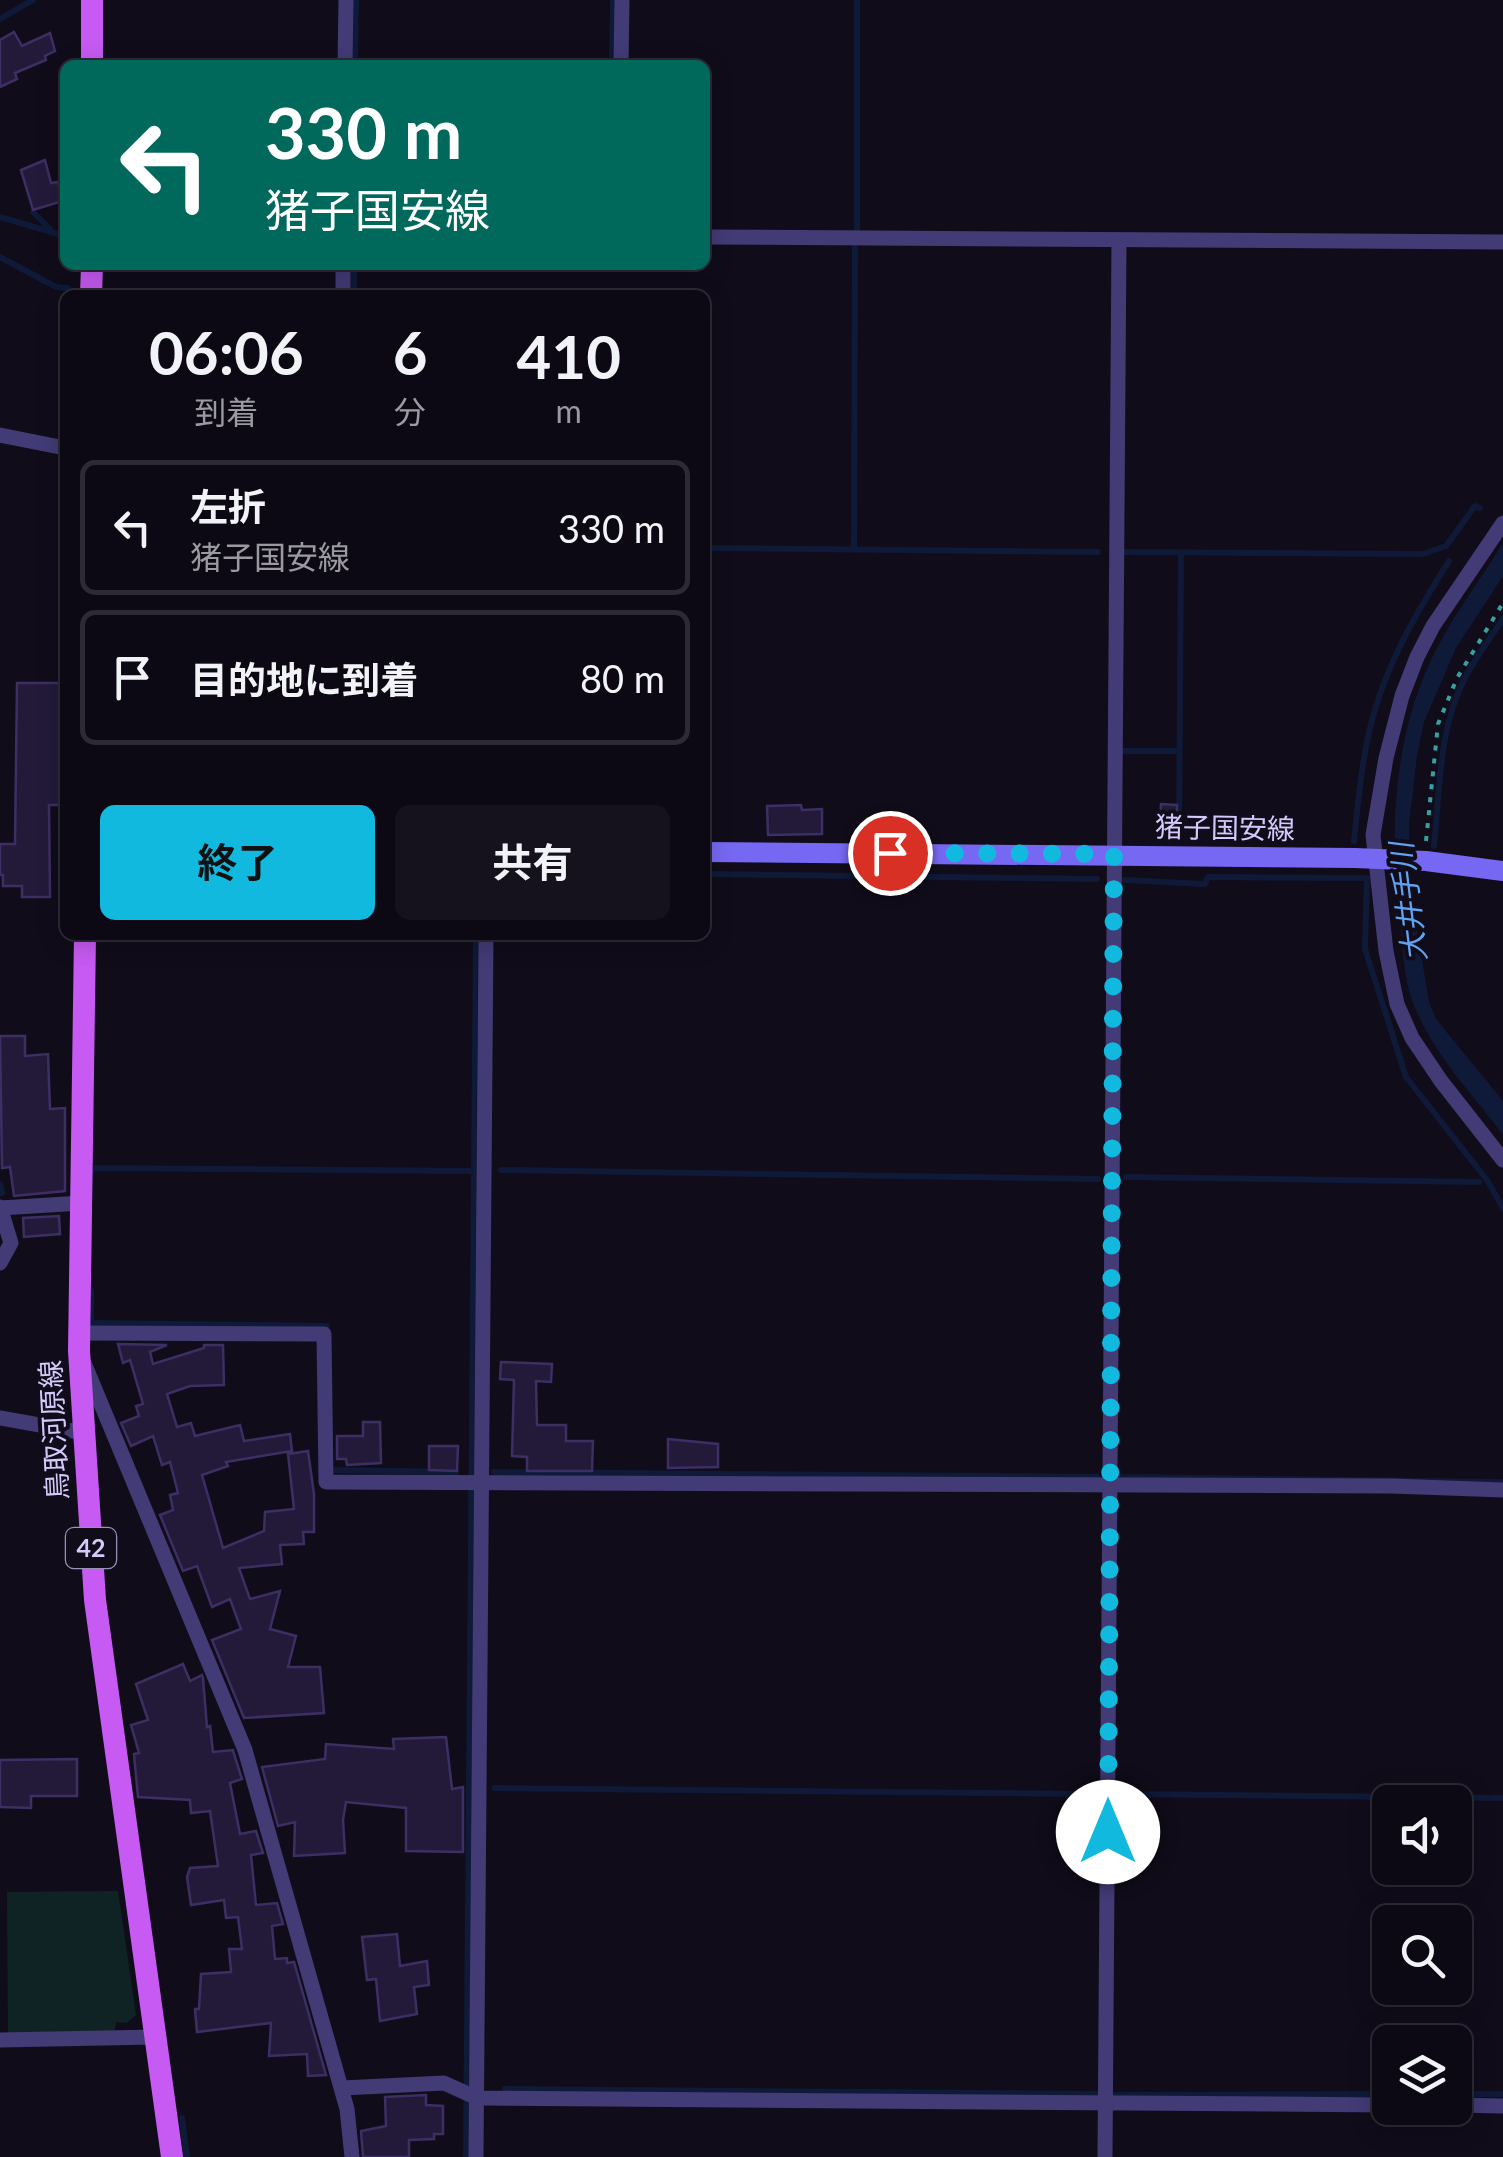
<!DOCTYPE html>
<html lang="ja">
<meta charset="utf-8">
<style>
body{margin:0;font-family:Lato,"Noto Sans JP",sans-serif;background:#15121d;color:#f1f3f6;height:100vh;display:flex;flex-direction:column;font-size:38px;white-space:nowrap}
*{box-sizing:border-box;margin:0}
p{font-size:32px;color:#9a9aa0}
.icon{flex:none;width:55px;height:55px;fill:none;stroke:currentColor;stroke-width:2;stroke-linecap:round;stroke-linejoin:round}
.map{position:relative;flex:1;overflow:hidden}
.panel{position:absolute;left:60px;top:290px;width:650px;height:650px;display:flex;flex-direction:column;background:#0c0914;border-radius:15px;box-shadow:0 5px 25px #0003,0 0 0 2px #2c2a34}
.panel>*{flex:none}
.top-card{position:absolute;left:60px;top:60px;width:650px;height:210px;border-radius:15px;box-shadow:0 5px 25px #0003,0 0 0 2px #2c2a34;background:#00695c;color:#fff;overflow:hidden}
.controls{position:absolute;left:1372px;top:1785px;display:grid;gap:20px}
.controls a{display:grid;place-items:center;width:100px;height:100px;border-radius:15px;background:#0c0914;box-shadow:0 5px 25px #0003,0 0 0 2px #2c2a34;font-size:50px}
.pin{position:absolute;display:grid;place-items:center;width:85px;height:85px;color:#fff;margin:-42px;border:5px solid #fff;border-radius:50%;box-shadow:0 2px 10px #0007}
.me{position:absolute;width:110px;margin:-55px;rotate:0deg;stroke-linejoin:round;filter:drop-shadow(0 0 8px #0008)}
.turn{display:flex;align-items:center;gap:35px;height:210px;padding:0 40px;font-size:45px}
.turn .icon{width:130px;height:130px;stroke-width:2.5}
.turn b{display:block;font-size:70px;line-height:85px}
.eta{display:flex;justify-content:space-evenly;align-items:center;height:170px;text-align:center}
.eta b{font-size:60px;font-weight:700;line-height:70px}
.primary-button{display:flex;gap:20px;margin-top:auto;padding:20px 40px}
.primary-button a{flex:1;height:115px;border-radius:15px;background:#12b9df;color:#111;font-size:40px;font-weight:700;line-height:115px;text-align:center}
.primary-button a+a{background:#15121d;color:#f1f3f6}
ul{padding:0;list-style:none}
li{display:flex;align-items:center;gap:30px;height:135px;margin:0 20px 15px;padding:0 20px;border:5px solid #2c2a34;border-radius:15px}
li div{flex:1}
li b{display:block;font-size:38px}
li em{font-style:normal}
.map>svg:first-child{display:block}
.green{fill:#102324}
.water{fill:#0e1a38}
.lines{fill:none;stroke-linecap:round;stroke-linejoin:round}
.stream{stroke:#0e1a38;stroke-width:6}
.building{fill:#231a3a;stroke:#3d2e64;stroke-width:2.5}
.path{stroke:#35a1a3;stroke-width:4;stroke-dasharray:5 8;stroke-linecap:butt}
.street{stroke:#423b76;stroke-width:15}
.secondary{stroke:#7768f3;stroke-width:20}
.primary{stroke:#c65af2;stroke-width:22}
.route{stroke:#12b9df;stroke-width:18;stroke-dasharray:0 32.4}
.labels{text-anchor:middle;stroke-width:8;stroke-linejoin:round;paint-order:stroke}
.shield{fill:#100c1a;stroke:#9891b8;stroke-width:2.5}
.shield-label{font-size:25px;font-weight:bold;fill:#d3cafb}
.street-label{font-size:28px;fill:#d3cafb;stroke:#100c1a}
.water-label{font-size:30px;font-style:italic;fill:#60a3f2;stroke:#100c1a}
</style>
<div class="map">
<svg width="1503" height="2157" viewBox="0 0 1503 2157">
<rect width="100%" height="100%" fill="#100c1a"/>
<path class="green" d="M118 1891 136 2015 127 2023 116 2022 115 2031 8 2034 7 1892Z"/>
<g class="water">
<path d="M1503 543V576L1456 648 1424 722 1417 756 1409 825V880L1429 1002 1436 1019 1503 1101V1134C1471 1093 1432 1052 1413 1003 1403 978 1403 947 1400 920 1388 829 1394 729 1438 646 1457 610 1482 577 1503 543Z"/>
<path d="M473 935H478L469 2157H463Z"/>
</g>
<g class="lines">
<g class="stream">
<path d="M857 0V231"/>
<path d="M0 19 33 0"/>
<path d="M355 65 356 0"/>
<path d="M612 65 613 0"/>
<path d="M33 212 50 229"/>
<path d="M0 217 65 236"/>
<path d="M0 257 56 287 68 288"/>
<path d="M354 295V265"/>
<path d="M705 548 1098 552"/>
<path d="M854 549 855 248"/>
<path d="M1125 552 1423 554 1446 546 1475 506 1480 508"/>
<path d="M1120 751H1179"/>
<path d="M1179 839 1181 553"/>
<path d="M1354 841C1359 794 1363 743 1379 697 1395 649 1422 604 1449 561"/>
<path d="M1434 846C1440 790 1438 730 1465 678 1475 658 1490 639 1503 619"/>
<path d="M705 874 1097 879"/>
<path d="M1367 878 1365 949 1406 1077 1487 1180 1503 1208"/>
<path d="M1125 880 1205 884 1208 877 1363 878"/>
<path d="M501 1170 1098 1179"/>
<path d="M91 1173V1168L470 1171"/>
<path d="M1126 1177 1479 1182"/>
<path d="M0 1184 2 1193"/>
<path d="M91 1323V1290"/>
<path d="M95 1323 327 1326"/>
<path d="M330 1468V1470L456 1472"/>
<path d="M494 1472 1097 1477"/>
<path d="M1120 1477 1503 1482"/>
<path d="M495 1788 1087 1794"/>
<path d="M1117 1794 1503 1798"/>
<path d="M505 2089 1096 2094"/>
<path d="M1455 2094H1503"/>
<path d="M1115 2095 1390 2094"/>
<path d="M182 2118 187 2157"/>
</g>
</g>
<g class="building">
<path d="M14 32 22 46 50 33 55 51 45 56 46 60 15 73 17 79 0 87V40Z"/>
<path d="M45 160 51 183 58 182 63 201 33 210 21 170Z"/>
<path d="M17 683H63V805H49L50 897H22V886H3V875H0V844H15Z"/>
<path d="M1161 804 1177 805V835H1159Z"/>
<path d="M801 805 802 810 822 809V834L768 835 767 806Z"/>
<path d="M0 1036H25V1056L48 1054 50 1109 65 1108V1191L14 1196 10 1167 2 1168Z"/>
<path d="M59 1216 60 1234 24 1237 23 1218Z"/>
<path d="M118 1344 167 1345 150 1352 153 1364 204 1348V1345H223L224 1385 190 1386 167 1394 177 1427 191 1423 195 1436 240 1425 244 1441 290 1434 292 1451 226 1462 228 1466 202 1475 223 1548 264 1531 265 1512 294 1509 288 1454 308 1451 314 1494V1532H303L304 1544 280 1545 282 1564 239 1568 250 1599 280 1591 270 1629 296 1636 288 1667H320L324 1713 244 1718 212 1640 241 1629 230 1599 212 1607 197 1566 183 1571 160 1515 173 1510 170 1495 178 1493 170 1462 162 1465 153 1436 131 1446 121 1423 139 1416 136 1406 143 1404 130 1360 123 1363Z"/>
<path d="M501 1362 552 1364 551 1382 536 1381 537 1425H566V1441H593L592 1471H527V1457L512 1456 514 1380 500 1379Z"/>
<path d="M363 1422H380L381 1463 347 1465 346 1459H337V1436H363Z"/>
<path d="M668 1439 718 1444V1467L668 1468Z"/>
<path d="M429 1446H458L457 1471 429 1470Z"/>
<path d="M183 1664 190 1681 202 1675 203 1678 207 1727 210 1726 213 1752 233 1750 234 1754 242 1779 230 1783 240 1834 256 1831 263 1853 251 1855 256 1905 277 1903 283 1924 272 1926 275 1959 287 1958V1963L294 1962 326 2075 308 2076 307 2054 269 2056 271 2023 197 2032 195 2009H199L201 1974 231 1972 229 1949H242L238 1917 226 1918 224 1900 191 1905 187 1877 190 1868 218 1866 210 1811 191 1813 190 1800 138 1797 134 1754 139 1753 131 1725 148 1720 136 1684Z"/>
<path d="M446 1737 452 1789 463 1787V1852L406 1851V1808L346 1802 343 1820 345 1853 294 1856 295 1822 278 1826 262 1767 325 1759 326 1744 394 1749 393 1739Z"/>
<path d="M77 1759V1796H31V1808L0 1807V1760Z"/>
<path d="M397 1934 400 1966 427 1961 429 1985 414 1987 417 2014 380 2021 376 1979 367 1980 362 1937Z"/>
<path d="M426 2095V2105L443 2106V2134H434V2139L409 2140V2157H363L361 2131 386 2126 385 2097Z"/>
</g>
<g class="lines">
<path class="path" d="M1426 841 1438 724 1457 678 1503 603"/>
<g class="street">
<path d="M345 65 346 0"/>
<path d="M621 65 622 0"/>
<path d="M705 237 1503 242"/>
<path d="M343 295V265"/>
<path d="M0 435 65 448"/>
<path d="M1503 523 1433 626 1417 657 1402 696 1386 758 1373 835 1386 951 1397 1004 1412 1038 1441 1081 1503 1160"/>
<path d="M0 1207 11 1243 0 1263"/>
<path d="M0 1208 82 1203"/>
<path d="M79 1333 324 1334 326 1482 1392 1486 1503 1490"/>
<path d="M84 1363 245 1750 347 2109 352 2157"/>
<path d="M0 1418 84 1433"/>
<path d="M0 2040 156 2037"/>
<path d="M342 2088 444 2083 477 2098 1390 2105"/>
<path d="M1455 2105 1503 2106"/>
<path d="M476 2157 486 935"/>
<path d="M1105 2157 1119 240"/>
</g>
<path class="secondary" d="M705 852 1355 858 1426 861 1503 871"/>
<g class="primary">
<path d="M92 0V65"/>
<path d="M91 295 92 265"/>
<path d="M85 935 79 1351 95 1600 172 2157"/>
</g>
</g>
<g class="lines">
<path class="route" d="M890 853 1114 854 1108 1832"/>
</g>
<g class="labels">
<rect class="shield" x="66" y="1528" width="50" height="40" rx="8"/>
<g class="shield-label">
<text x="91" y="1557">42</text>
</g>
<g class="street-label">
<text transform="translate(1225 828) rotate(1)" y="10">猪子国安線</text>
<text transform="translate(54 1430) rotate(-93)" y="10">鳥取河原線</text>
</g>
<g class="water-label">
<text transform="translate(1409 902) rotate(-97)" y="10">大井手川</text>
</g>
</g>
</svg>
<div class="controls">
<a><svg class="icon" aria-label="sound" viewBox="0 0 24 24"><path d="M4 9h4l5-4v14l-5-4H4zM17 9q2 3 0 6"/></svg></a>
<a><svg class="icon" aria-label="search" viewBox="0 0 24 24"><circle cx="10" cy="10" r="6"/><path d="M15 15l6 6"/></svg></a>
<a><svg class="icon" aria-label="layers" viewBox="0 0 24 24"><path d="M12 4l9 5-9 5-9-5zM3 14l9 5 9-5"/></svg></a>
</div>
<div class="pin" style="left:890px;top:853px;background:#d93025"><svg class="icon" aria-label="arrive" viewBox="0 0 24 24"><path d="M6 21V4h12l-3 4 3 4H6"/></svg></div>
<svg class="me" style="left:1108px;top:1832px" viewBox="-20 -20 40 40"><circle r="19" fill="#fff"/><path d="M0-13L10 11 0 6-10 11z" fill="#12b9df"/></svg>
<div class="top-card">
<div class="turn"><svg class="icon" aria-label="left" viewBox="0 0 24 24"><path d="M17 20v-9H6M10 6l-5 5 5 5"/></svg><div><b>330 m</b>猪子国安線</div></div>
</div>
<section class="panel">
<div class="eta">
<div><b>06:06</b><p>到着</p></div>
<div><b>6</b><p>分</p></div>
<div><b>410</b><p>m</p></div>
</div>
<ul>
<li><svg class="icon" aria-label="left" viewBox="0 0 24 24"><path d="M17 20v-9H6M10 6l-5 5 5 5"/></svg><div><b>左折</b><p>猪子国安線</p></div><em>330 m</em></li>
<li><svg class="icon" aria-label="arrive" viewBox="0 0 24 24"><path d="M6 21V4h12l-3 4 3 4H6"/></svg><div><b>目的地に到着</b></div><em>80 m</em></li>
</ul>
<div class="primary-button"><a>終了</a><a>共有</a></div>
</section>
</div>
